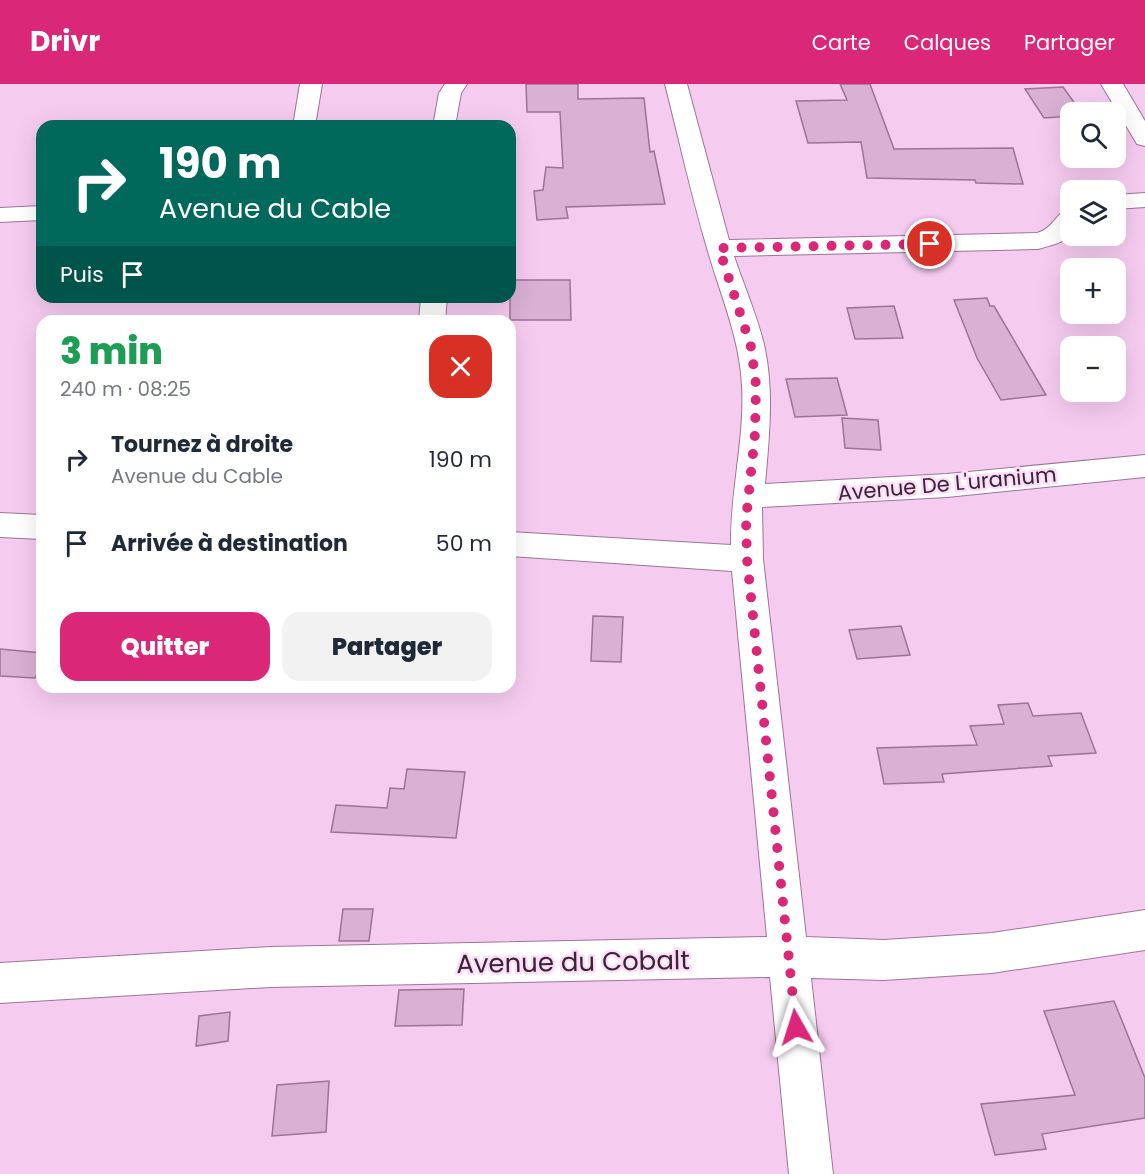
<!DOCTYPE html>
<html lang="fr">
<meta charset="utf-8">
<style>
body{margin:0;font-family:Poppins,sans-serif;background:#f2f2f3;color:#1f2937;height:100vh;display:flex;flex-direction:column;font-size:22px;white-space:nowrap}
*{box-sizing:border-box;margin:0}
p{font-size:20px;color:#747a83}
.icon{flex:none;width:33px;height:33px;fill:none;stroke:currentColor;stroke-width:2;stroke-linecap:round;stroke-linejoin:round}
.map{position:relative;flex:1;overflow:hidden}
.panel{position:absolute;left:36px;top:231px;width:480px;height:378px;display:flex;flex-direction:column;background:#fff;border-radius:18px;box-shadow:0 6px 24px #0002}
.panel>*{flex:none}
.guide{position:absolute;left:36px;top:36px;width:480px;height:183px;border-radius:18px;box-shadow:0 6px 24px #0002;background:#00695c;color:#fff;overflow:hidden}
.fabs{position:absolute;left:1060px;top:18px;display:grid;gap:12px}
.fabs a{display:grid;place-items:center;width:66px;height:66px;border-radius:12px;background:#fff;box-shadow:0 6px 24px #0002;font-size:30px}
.pin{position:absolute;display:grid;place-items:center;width:51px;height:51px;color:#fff;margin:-26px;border:3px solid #fff;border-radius:50%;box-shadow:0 2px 6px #0007}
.me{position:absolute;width:66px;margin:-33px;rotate:354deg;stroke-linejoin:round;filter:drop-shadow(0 0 4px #0008)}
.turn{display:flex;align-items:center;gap:21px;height:126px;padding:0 24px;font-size:27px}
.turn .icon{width:78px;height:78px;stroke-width:2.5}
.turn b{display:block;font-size:42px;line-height:51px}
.then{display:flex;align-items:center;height:57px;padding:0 24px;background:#0003;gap:12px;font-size:22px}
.round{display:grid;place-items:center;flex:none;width:63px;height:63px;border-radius:18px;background:#f2f2f3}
.summary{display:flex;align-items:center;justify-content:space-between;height:102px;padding:0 24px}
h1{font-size:36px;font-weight:800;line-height:45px;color:#1e9e55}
.cta{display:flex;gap:12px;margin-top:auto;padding:12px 24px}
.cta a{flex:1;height:69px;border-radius:18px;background:#db2777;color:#fff;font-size:24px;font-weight:800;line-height:69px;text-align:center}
.cta a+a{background:#f2f2f3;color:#1f2937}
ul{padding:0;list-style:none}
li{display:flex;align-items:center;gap:18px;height:84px;padding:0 24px}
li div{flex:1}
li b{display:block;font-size:22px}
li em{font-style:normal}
header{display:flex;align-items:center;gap:36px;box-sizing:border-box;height:84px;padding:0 30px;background:#db2777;color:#fff}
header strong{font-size:28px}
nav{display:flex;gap:33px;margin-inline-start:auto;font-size:21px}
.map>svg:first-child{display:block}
.building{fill:#dab0d4;stroke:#9b7496;stroke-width:1.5}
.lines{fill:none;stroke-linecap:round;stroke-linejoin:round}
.minor-casing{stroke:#9c7597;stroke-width:2}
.minor{fill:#fff;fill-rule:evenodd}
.route{stroke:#db2777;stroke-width:10;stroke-dasharray:0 18}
.labels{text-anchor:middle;stroke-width:5;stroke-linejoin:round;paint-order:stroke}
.street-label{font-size:21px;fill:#372634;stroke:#fedbf9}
.near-street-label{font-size:26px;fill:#372634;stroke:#fedbf9}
</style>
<header>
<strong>Drivr</strong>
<nav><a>Carte</a><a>Calques</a><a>Partager</a></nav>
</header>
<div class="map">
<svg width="1145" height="1090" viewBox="0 0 1145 1090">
<rect width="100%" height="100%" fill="#f6cbf0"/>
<g class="building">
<path d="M526 0H578V15L644 14 650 68 654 67 665 120 566 123 568 134 537 136 534 107 543 106 546 83 563 84 560 28H527Z"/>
<path d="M840 0H870L894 65 1013 64 1023 100 976 99 975 96 867 94 861 58 808 59 796 17 847 16Z"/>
<path d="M1063 3 1081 28H1071V32L1044 34 1025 5Z"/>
<path d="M510 196H570L571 236H510Z"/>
<path d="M987 214 990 222H994L1046 311 1001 316 977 274 954 216Z"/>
<path d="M894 222 903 254 855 255 847 224Z"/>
<path d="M837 294 847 331 795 333 786 295Z"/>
<path d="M842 334 878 336 881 366 845 364Z"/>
<path d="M593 532 623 533 621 578 591 577Z"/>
<path d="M901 542 910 571 857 575 849 546Z"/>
<path d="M0 565 42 569V579L35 594 0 592Z"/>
<path d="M1028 619 1033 632 1081 629 1096 669 1048 672 1052 682 942 690 944 698 884 700 877 664 977 661 970 642 1004 640 998 621Z"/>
<path d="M407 685 465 688 456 754 331 748 336 721 387 724 390 704 404 705Z"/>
<path d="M343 825H373L369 857H339Z"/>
<path d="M464 905 462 941 395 942 399 906Z"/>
<path d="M1114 917 1145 994V1034L1042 1050 1046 1065 995 1071 981 1020 1075 1011 1044 927Z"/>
<path d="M230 928 228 957 196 962 199 932Z"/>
<path d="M329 997 326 1048 272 1052 277 1001Z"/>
</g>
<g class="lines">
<defs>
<g id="minor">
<path d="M300 0H322L315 42H293Z"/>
<path d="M445 0H467L461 9 455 42H433L439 9Z"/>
<path d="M665 0H687L729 156 1037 149C1053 145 1056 128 1071 124 1071 157 1070 156 1038 165L734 172C744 202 758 233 765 265 774 310 769 354 765 400L947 390 1145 371V393L947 413 762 423 763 475 806 853 884 856 992 849 1145 826V866L992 889 884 896 811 894 833 1090H789L770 893 270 903 0 919V879L270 863 767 853 732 487 510 472V448L731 461C730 408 745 355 742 302 740 254 720 210 707 164 691 110 679 55 665 0Z"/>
<path d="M1101 0H1123L1145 37V62L1137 60Z"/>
<path d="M1145 109V123L1116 125V111Z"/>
<path d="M42 122V136L0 138V124Z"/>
<path d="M421 213H447L445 237H419Z"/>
<path d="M0 429 42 431V455L0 453Z"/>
</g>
</defs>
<use href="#minor" class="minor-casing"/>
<use href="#minor" class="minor"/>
</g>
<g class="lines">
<path class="route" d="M796 943 747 475 746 436 755 350 756 301 751 263 719 164 930 160"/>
</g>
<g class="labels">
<g class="street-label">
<text transform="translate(947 400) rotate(-5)" y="7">Avenue De L'uranium</text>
</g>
<g class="near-street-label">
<text transform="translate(573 878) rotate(-1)" y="9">Avenue du Cobalt</text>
</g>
</g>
</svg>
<div class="fabs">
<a><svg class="icon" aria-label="search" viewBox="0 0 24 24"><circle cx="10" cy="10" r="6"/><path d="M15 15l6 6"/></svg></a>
<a><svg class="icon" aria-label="layers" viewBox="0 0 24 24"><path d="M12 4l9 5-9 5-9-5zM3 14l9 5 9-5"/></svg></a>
<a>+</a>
<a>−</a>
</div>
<div class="pin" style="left:930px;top:160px;background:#d93025"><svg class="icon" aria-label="arrive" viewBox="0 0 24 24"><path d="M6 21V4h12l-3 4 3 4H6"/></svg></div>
<svg class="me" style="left:796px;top:943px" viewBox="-20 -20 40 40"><path d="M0-17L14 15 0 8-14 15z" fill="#db2777" stroke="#fff" stroke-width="4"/></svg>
<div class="guide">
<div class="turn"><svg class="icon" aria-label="right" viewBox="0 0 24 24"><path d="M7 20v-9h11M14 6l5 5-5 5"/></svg><div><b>190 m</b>Avenue du Cable</div></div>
<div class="then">Puis<svg class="icon" aria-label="arrive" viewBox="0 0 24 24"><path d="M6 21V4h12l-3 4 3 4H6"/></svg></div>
</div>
<section class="panel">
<div class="summary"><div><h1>3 min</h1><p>240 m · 08:25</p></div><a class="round" style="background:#d93025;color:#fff"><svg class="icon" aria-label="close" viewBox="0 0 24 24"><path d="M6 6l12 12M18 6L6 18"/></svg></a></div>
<ul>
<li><svg class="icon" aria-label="right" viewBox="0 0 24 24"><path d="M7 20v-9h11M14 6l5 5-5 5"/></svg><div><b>Tournez à droite</b><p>Avenue du Cable</p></div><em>190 m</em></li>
<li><svg class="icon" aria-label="arrive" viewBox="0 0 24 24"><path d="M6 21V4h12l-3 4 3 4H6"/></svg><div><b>Arrivée à destination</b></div><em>50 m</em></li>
</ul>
<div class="cta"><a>Quitter</a><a>Partager</a></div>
</section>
</div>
